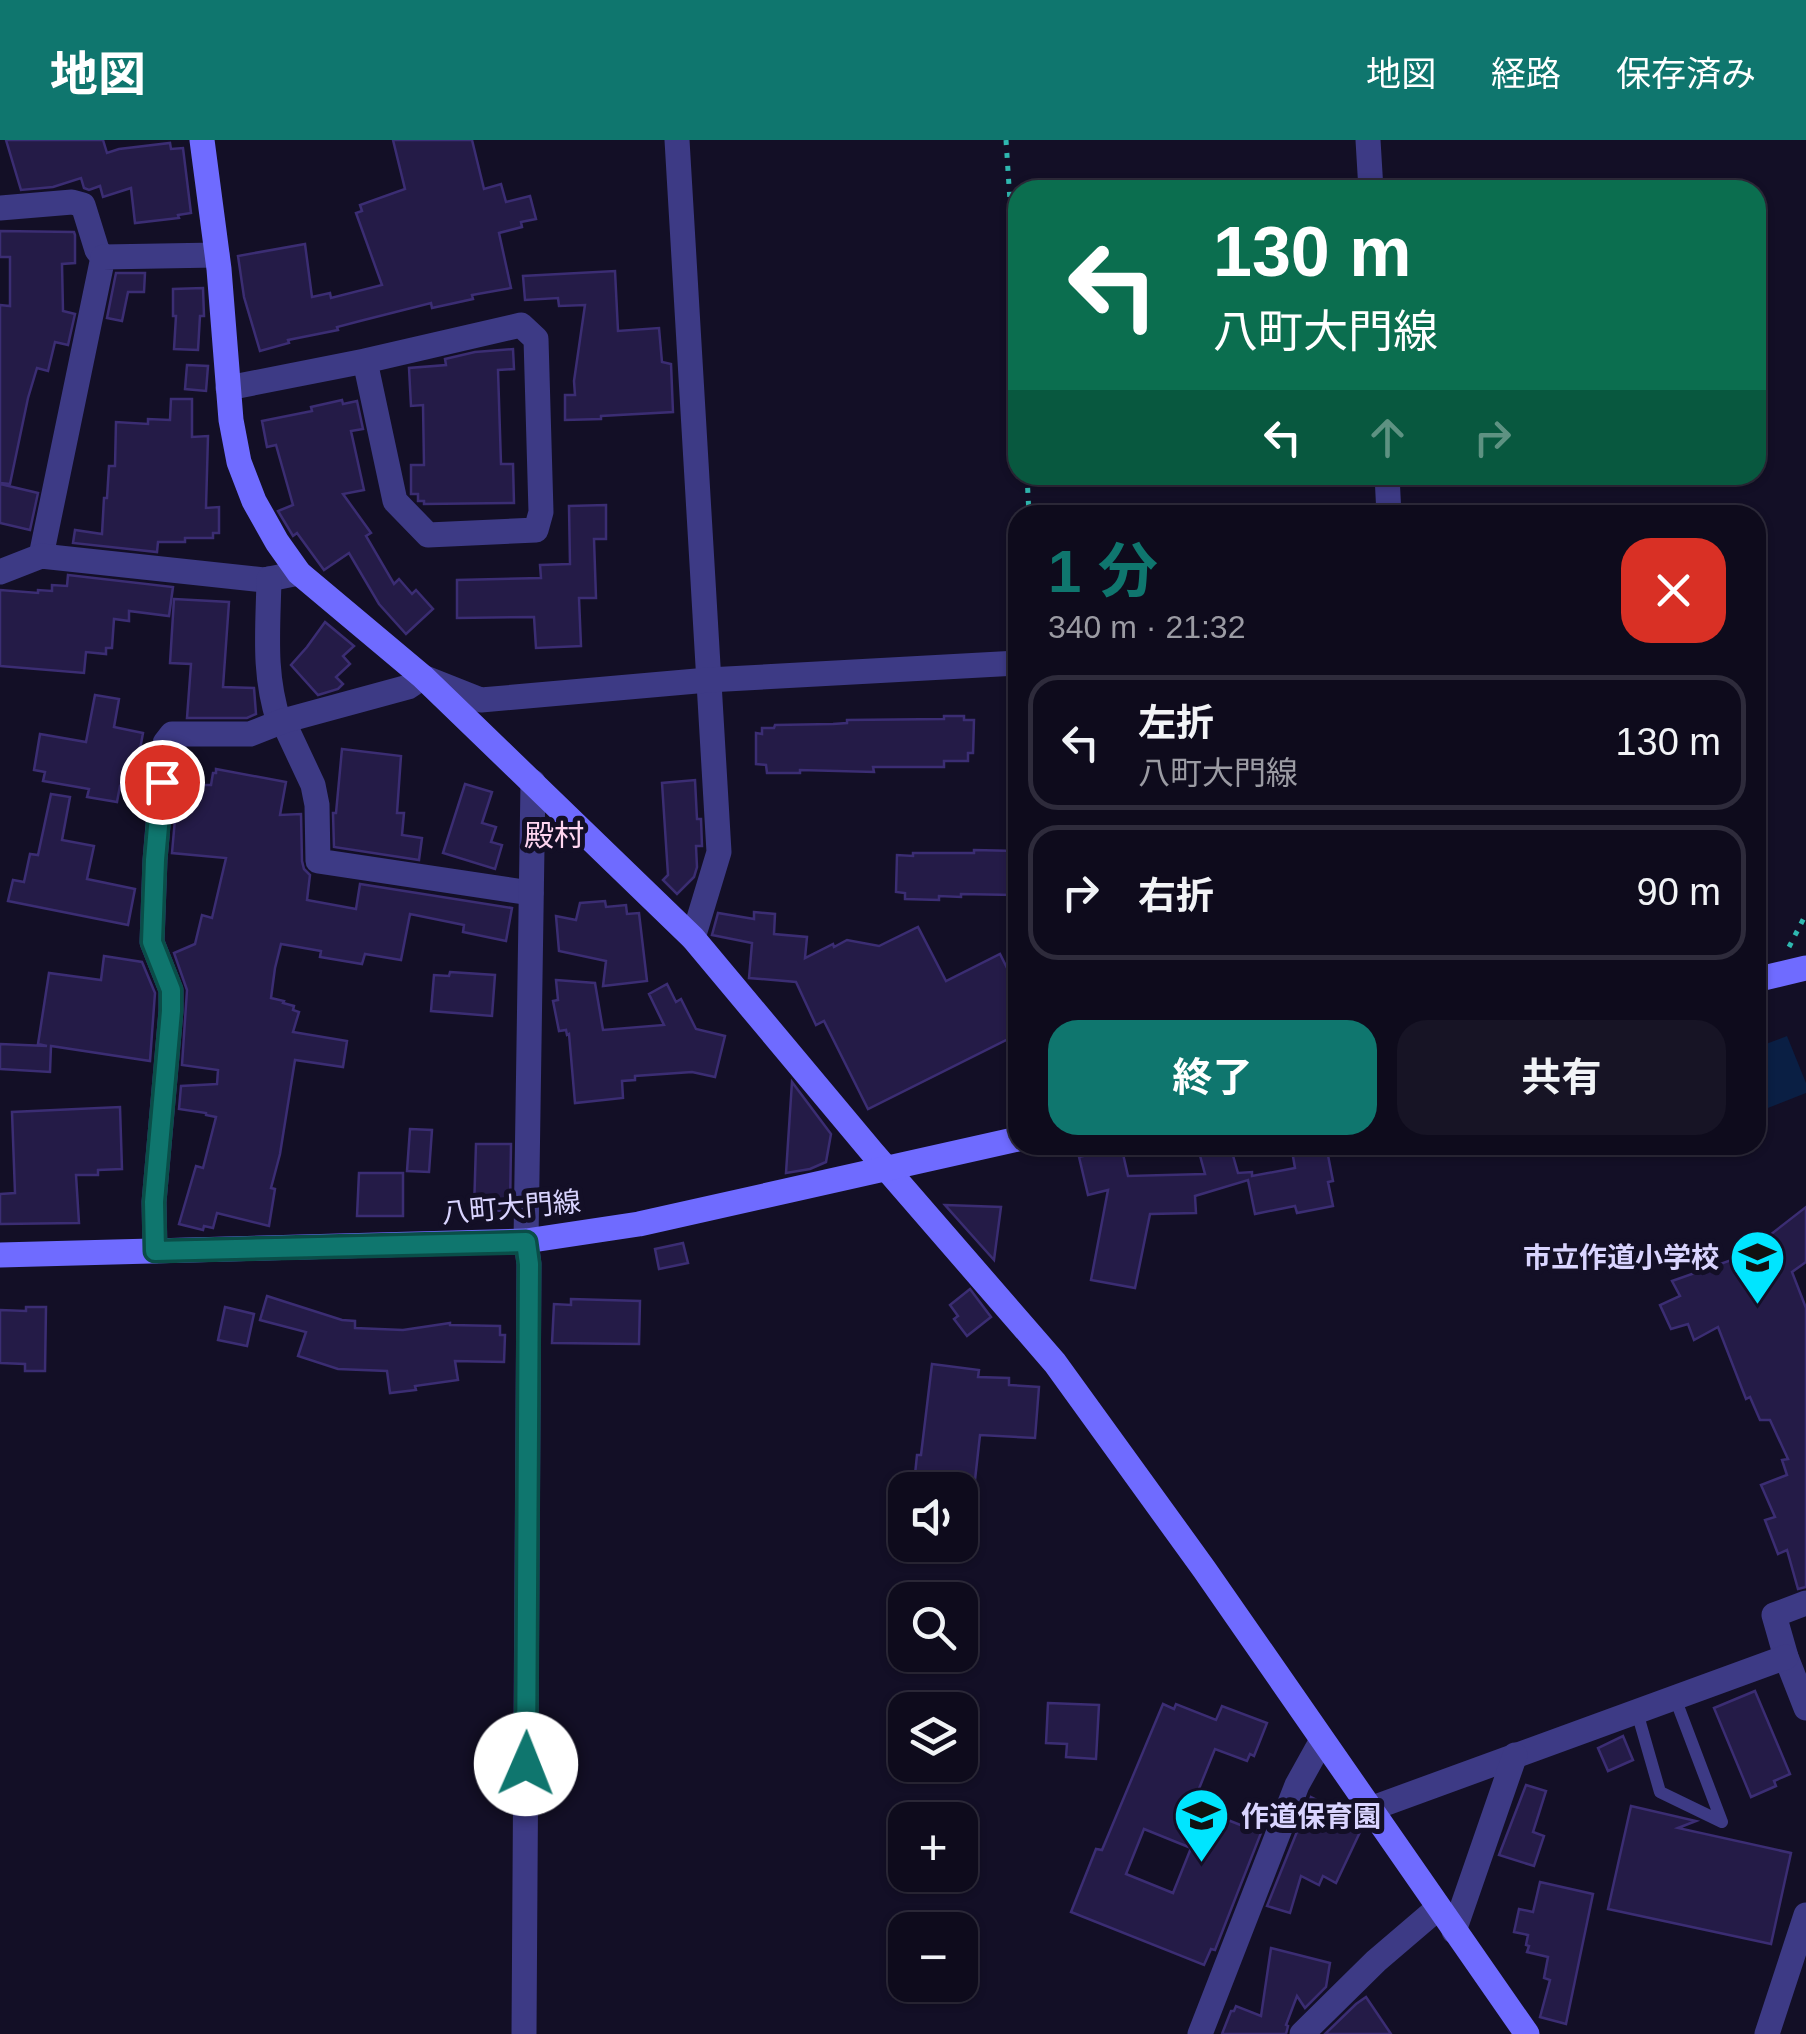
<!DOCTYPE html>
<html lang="ja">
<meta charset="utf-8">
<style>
body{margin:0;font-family:Arial,"Noto Sans JP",sans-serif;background:#171425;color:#f1f3f6;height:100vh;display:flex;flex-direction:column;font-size:38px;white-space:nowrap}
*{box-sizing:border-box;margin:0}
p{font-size:32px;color:#9b9ba3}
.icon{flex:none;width:55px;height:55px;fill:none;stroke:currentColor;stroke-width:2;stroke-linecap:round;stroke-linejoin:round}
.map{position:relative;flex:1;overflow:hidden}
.drawer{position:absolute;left:1008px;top:365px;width:758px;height:650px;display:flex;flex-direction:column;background:#0e0b1c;border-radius:30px;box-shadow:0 2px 8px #0004,0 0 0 2px #2e2b3b}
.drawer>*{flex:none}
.banner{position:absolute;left:1008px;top:40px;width:758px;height:305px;border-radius:30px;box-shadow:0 2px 8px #0004,0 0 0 2px #2e2b3b;background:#0b6e4f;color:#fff;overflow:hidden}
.fabs{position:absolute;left:888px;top:1332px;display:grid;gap:20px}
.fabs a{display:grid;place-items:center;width:90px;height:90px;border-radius:20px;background:#0e0b1c;box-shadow:0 2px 8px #0004,0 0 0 2px #2e2b3b;font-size:50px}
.pin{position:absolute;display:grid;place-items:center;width:85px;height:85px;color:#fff;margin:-42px;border:5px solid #fff;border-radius:50%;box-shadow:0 2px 10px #0007}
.me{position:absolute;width:110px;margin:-55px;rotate:1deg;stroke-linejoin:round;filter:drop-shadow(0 0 8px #0008)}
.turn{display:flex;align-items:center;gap:35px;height:210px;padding:0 40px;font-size:45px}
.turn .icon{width:130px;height:130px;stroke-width:2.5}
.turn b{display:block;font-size:70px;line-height:85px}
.lanes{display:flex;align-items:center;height:95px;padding:0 40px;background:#0003;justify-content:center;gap:50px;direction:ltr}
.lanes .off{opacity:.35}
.round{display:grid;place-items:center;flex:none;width:105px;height:105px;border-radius:30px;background:#171425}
.summary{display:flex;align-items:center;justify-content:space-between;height:170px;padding:0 40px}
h1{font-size:60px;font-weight:700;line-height:75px;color:#0f766e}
.action{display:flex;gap:20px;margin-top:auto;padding:20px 40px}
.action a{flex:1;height:115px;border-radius:30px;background:#0f766e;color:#fff;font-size:40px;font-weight:700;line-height:115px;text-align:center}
.action a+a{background:#171425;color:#f1f3f6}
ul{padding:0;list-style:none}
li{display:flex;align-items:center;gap:30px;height:135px;margin:0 20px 15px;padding:0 20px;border:5px solid #2e2b3b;border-radius:30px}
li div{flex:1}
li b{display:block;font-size:38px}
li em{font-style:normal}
header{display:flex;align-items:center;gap:60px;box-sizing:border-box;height:140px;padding:0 50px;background:#0f766e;color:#fff}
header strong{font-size:48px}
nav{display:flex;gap:55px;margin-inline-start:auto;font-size:35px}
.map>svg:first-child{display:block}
.water{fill:#0a1f44}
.building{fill:#241b47;stroke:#3b2d73;stroke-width:2.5;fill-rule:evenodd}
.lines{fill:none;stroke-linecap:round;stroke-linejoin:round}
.path{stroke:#2fb8b0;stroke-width:5;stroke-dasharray:5 8;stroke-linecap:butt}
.lane{stroke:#3d3a85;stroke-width:12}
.street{stroke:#3d3a85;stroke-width:25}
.secondary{stroke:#6f6bff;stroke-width:25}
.route-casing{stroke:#0a4d48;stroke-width:25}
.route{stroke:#0f766e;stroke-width:18}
.labels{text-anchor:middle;stroke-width:10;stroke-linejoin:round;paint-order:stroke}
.street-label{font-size:28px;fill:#d9d4ff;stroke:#130f26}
.poi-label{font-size:28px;font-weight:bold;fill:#d9d4ff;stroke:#130f26;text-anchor:end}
.neighbourhood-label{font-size:30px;fill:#ffd6f0;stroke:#130f26}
</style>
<header>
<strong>地図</strong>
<nav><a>地図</a><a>経路</a><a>保存済み</a></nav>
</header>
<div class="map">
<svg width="1806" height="1894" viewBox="0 0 1806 1894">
<rect width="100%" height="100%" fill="#130f26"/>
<path class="water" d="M1787 896 1806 943V953L1755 973V908Z"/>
<g class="building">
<path d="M6 0H103L107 13 119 9 170 3 171 9 183 8 191 73 178 75 179 78 135 83 131 48 103 57 100 46 89 50 84 48 81 38 53 47 21 50Z"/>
<path d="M393 0H472L484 49 501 44 506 62 530 56 536 79 521 82 522 87 499 93 511 148 472 155 473 159 432 168 431 163 360 181 337 187 338 190 288 200 289 203 260 211 244 157 238 116 305 104 312 157 330 153 331 158 382 145 356 73 362 71 360 65 405 49Z"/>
<path d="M0 91 74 92 75 95V123L62 124 63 171 75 174 68 205 55 202 48 231 37 228 28 258 10 344 0 343V165L10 166V117H0Z"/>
<path d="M615 131 618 191 659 188 662 222 671 224 673 272 601 276V279L565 280V255H575L574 241 585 165 559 166 558 158 525 160 523 136Z"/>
<path d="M116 133H145L144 152H128L122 181 107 178Z"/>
<path d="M203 148 204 176H200L198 210 174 209 176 176H173V149Z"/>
<path d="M513 209 514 229 498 230 501 324H513L514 363 424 364V361H418V354H411V325H424L423 265 411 266 409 228 446 225 445 219 475 212Z"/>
<path d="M187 225 208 226 206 251 185 249Z"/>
<path d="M171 259H192V297L208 296 206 368 219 367V393H213V398H185V402H158L157 412 73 403 75 390 102 394 104 358H107L109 326H115L116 282 148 284V279L170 280Z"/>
<path d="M342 260 343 264 357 261 363 289 351 291 364 350 343 354 371 393 366 396 394 444 399 439 412 454 416 450 433 469 406 494 379 464 349 413 324 430 297 393 293 396 278 371 293 365 276 305 267 307 262 281 312 271 311 267Z"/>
<path d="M0 344 38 353 30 390 0 383Z"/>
<path d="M606 365V399H594L596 458H579L581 506 536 508 534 477 457 478V440L541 438 540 425 570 424 569 366Z"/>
<path d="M68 435 173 447 169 476 129 471V481L114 479 112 508H106V514L86 512 84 533 0 526V450L38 453V450L52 451V445L67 446Z"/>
<path d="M174 459 229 462 223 547 254 548 256 574 247 578H187L191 524 170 523Z"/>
<path d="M325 482 354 506 343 516 350 524 336 537 343 544 338 549 318 555 291 525 307 507Z"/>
<path d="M95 555 119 559 114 587 143 593 133 648 120 646 117 662 87 657 89 649 43 641 45 632 34 630 40 594 86 602Z"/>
<path d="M944 576H964V580H974L973 613H968V621H944V627H873L874 632 800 630V633H767L766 625 756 624V593L762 594V588H774L775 585 833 584 847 583V580L944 579Z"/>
<path d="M342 609 401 616 397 673H404L402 695 422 698 419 720 334 707 333 673H336Z"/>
<path d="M216 629 286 642 280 675 301 674 302 721 304 729 310 735 307 760 356 769 360 744 512 768 506 801 463 792 464 785 410 774 401 820 365 814 362 824 320 817 321 811 281 804 275 828 271 858 284 861 283 863 294 866 293 870 299 872 293 892 347 901 343 927 295 920 280 1014 271 1048 275 1049 269 1086 217 1073 213 1088 204 1086 203 1090 179 1084 196 1026 203 1028 216 977 206 975V973L179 969 181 946 217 944 218 930 182 925 187 850 174 813 195 804 202 775 212 778 226 718 172 713 178 645H211L213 633H216Z"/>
<path d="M695 640 697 679H701L702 706H696L697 727 694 737 677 754 663 740 668 735 662 643Z"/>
<path d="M465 644 492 652 482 683 496 687 491 702 502 705 495 729 443 713Z"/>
<path d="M51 654 70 657 62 700 94 706 87 739 135 749 128 785 8 761 13 740 24 742 30 714 38 715Z"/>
<path d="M974 710 1018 711V752H1014V755L961 754V757L939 756V760L905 759V753L896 752 897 715 913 716V713H974Z"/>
<path d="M605 761 606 767 626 765 627 774 639 773 647 841 603 846 606 821 559 811 556 776 576 780 580 763Z"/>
<path d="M754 772 775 774 774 794 807 797 805 818 833 804 834 807 847 800 879 806 918 787 946 841 1000 814 1018 850V894L868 969 824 881 816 885 796 842 749 838 752 803 712 795 718 773 754 779Z"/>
<path d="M104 816 142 822 155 853 150 921 51 906 50 932 0 929V904L47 906 38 904 49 833 101 840Z"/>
<path d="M450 832 495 835 492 876 431 871 434 835 449 836Z"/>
<path d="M556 840 595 843 603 890 664 885 649 854 667 844 676 862 681 859 696 889 725 896 715 937 692 932 635 936V940L622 941 623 958 575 963 569 894 567 895 566 890 559 891 553 861 558 860Z"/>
<path d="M792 942 831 994 826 1022 810 1029 786 1033Z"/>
<path d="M120 967 122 1029 98 1030V1035H76L79 1083 0 1084V1054L15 1053 12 972Z"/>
<path d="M410 989 432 990 429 1032 407 1031Z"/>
<path d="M476 1004H511L510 1071 474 1070Z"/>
<path d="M1117 1005H1121L1128 1036 1205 1034 1199 1012 1230 1005 1238 1033 1252 1032V1036L1295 1028 1291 1005H1326L1333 1041 1328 1042 1333 1066 1297 1073 1295 1066 1255 1074 1248 1040 1195 1056 1196 1073 1150 1074 1135 1148 1091 1140 1108 1050 1088 1055 1079 1017 1116 1008Z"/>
<path d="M359 1033H403V1076H357Z"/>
<path d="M945 1065 1001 1067 994 1120Z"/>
<path d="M1806 1067V1122L1792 1132 1806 1168V1447L1798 1449 1787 1410 1778 1414 1765 1380 1775 1377 1761 1345 1787 1335 1782 1320 1788 1319 1770 1280H1760L1750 1257 1746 1259 1718 1187 1694 1200 1688 1184 1671 1189 1660 1165 1680 1156 1672 1141 1743 1116Z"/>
<path d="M683 1103 688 1123 659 1129 655 1109Z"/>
<path d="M970 1149 991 1177 967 1196 954 1179 958 1176 950 1165Z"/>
<path d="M267 1156 342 1180 355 1181V1188L403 1190 450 1183V1185L500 1186V1195H505L504 1222 455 1221 458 1240 415 1246 416 1250 390 1253 387 1231 338 1229 298 1216 306 1192 260 1180Z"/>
<path d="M571 1159 640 1161 639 1204 552 1203 554 1164 571 1165Z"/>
<path d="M26 1167H46L45 1231H25V1224L0 1223V1170L26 1171Z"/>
<path d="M225 1167 254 1174 247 1206 218 1200Z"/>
<path d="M932 1224 979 1230 978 1237 1009 1238V1245L1039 1247 1035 1298 980 1295 974 1349 914 1344 917 1315H921Z"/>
<path d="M1755 1551 1790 1634 1774 1641 1776 1646 1751 1657 1714 1568Z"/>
<path d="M1048 1563 1099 1565 1096 1619 1066 1617 1067 1604 1046 1603Z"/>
<path d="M1163 1564 1174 1569 1176 1564 1216 1580 1222 1566 1267 1583 1254 1616 1250 1614 1247 1621 1215 1609 1192 1666 1261 1693 1215 1810 1211 1809 1204 1825 1071 1772 1096 1709 1102 1710ZM1144 1689 1191 1708 1173 1753 1126 1734Z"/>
<path d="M1623 1596 1633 1620 1608 1631 1598 1608Z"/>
<path d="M1526 1645 1546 1651 1533 1692 1544 1696 1534 1726 1499 1715Z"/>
<path d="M1311 1657 1341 1672 1336 1681 1360 1692 1336 1743 1323 1736 1319 1745 1301 1736 1290 1773 1267 1766Z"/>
<path d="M1631 1666 1696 1681 1678 1688 1791 1713 1771 1804 1608 1769Z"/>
<path d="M1540 1742 1593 1754 1566 1884 1540 1877 1550 1840 1544 1838 1548 1817 1527 1812 1529 1806 1526 1805 1528 1795 1514 1792 1519 1769 1533 1772Z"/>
<path d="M1271 1808 1330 1823 1326 1847 1305 1868 1297 1856 1286 1885 1288 1886 1286 1894H1222L1231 1871H1234L1236 1866 1261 1876Z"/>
<path d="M1366 1857 1391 1894H1325L1356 1864Z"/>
</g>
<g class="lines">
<g class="path">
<path d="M1006 0 1018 184"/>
<path d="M1027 335 1029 375"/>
<path d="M1789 807 1806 774"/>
</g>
<path class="lane" d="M1637 1572 1660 1652 1722 1682 1675 1558"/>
<g class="street">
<path d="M677 0 719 712 693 798"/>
<path d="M1368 0 1371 50"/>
<path d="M0 68 72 62 83 65 97 110 103 117"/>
<path d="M228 248 365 221 395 361 428 395 536 390 541 372 536 199 521 185 365 221"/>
<path d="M1387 335 1389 375"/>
<path d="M41 416 103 117 217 115"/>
<path d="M0 432 41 416 264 440 299 433"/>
<path d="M269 439C268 490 263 533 279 582"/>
<path d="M283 581 313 645 317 665 318 721 531 753"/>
<path d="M155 1111 154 1062 171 871V850L152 802 155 720 165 603 172 594H250L283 581 408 547 423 537 481 560 708 540 1018 523"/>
<path d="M1806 1463 1774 1475 1786 1517 1806 1568"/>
<path d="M1370 1669 1786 1517"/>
<path d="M1454 1791 1515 1615"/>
<path d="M524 1894 529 1124 526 1101 533 642"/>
<path d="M1200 1894 1297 1645 1322 1600"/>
<path d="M1302 1894 1376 1821 1438 1768"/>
<path d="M1767 1894 1806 1775"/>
</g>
<g class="secondary">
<path d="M202 0 219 129 231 280 239 322 254 361 277 402 299 433 423 537 693 798 872 1012 1055 1223 1204 1429 1527 1894"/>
<path d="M1755 840 1806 828"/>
<path d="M0 1115 526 1101 639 1084 1018 999"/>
</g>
</g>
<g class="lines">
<defs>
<path id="route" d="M162 642 155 720 152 802 171 850V871L154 1062 155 1111 526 1102 529 1124 526 1624"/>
</defs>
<use href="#route" class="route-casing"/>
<use href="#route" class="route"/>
</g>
<defs>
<symbol id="school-pin" viewBox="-11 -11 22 30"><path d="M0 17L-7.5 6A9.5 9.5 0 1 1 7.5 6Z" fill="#00e5ff" stroke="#130f26"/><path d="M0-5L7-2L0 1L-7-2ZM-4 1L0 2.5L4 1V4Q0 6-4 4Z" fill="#111"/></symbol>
</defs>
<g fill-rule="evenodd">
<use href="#school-pin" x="1726" y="1086" width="63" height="86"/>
<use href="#school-pin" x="1170" y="1644" width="63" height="86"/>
</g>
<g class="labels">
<g class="street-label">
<text transform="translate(511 1067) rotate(-5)" y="10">八町大門線</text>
</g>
<g class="poi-label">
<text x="1719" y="1127">市立作道小学校</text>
<text x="1241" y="1686" text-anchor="start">作道保育園</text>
</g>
<g class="neighbourhood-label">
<text x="554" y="706">殿村</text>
</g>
</g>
</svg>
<div class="fabs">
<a><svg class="icon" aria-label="sound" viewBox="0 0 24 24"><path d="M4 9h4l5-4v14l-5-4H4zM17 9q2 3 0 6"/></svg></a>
<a><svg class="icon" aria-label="search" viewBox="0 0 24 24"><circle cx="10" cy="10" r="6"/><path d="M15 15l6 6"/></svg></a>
<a><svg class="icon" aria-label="layers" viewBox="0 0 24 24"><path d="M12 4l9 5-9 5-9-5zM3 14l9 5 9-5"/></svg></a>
<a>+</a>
<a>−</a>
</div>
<div class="pin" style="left:162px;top:642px;background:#d93025"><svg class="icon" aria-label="arrive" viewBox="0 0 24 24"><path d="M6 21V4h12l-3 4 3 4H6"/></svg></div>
<svg class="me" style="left:526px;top:1624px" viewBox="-20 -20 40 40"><circle r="19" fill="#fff"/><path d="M0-13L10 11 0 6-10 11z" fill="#0f766e"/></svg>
<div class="banner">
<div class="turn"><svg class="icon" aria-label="left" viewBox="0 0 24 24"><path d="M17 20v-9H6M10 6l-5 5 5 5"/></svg><div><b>130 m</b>八町大門線</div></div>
<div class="lanes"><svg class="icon" aria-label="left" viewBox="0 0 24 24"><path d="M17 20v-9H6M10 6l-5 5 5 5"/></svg><svg class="icon off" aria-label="ahead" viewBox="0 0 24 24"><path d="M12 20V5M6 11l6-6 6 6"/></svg><svg class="icon off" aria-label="right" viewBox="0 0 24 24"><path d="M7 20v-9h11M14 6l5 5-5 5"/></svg></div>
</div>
<section class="drawer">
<div class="summary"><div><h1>1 分</h1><p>340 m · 21:32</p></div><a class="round" style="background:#d93025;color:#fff"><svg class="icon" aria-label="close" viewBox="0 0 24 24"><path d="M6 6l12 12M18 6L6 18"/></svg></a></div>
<ul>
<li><svg class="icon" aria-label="left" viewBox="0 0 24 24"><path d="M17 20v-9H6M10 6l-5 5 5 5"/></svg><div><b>左折</b><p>八町大門線</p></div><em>130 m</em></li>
<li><svg class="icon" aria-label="right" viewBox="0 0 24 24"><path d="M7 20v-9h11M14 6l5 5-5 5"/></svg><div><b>右折</b></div><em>90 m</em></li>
</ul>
<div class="action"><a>終了</a><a>共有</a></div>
</section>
</div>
